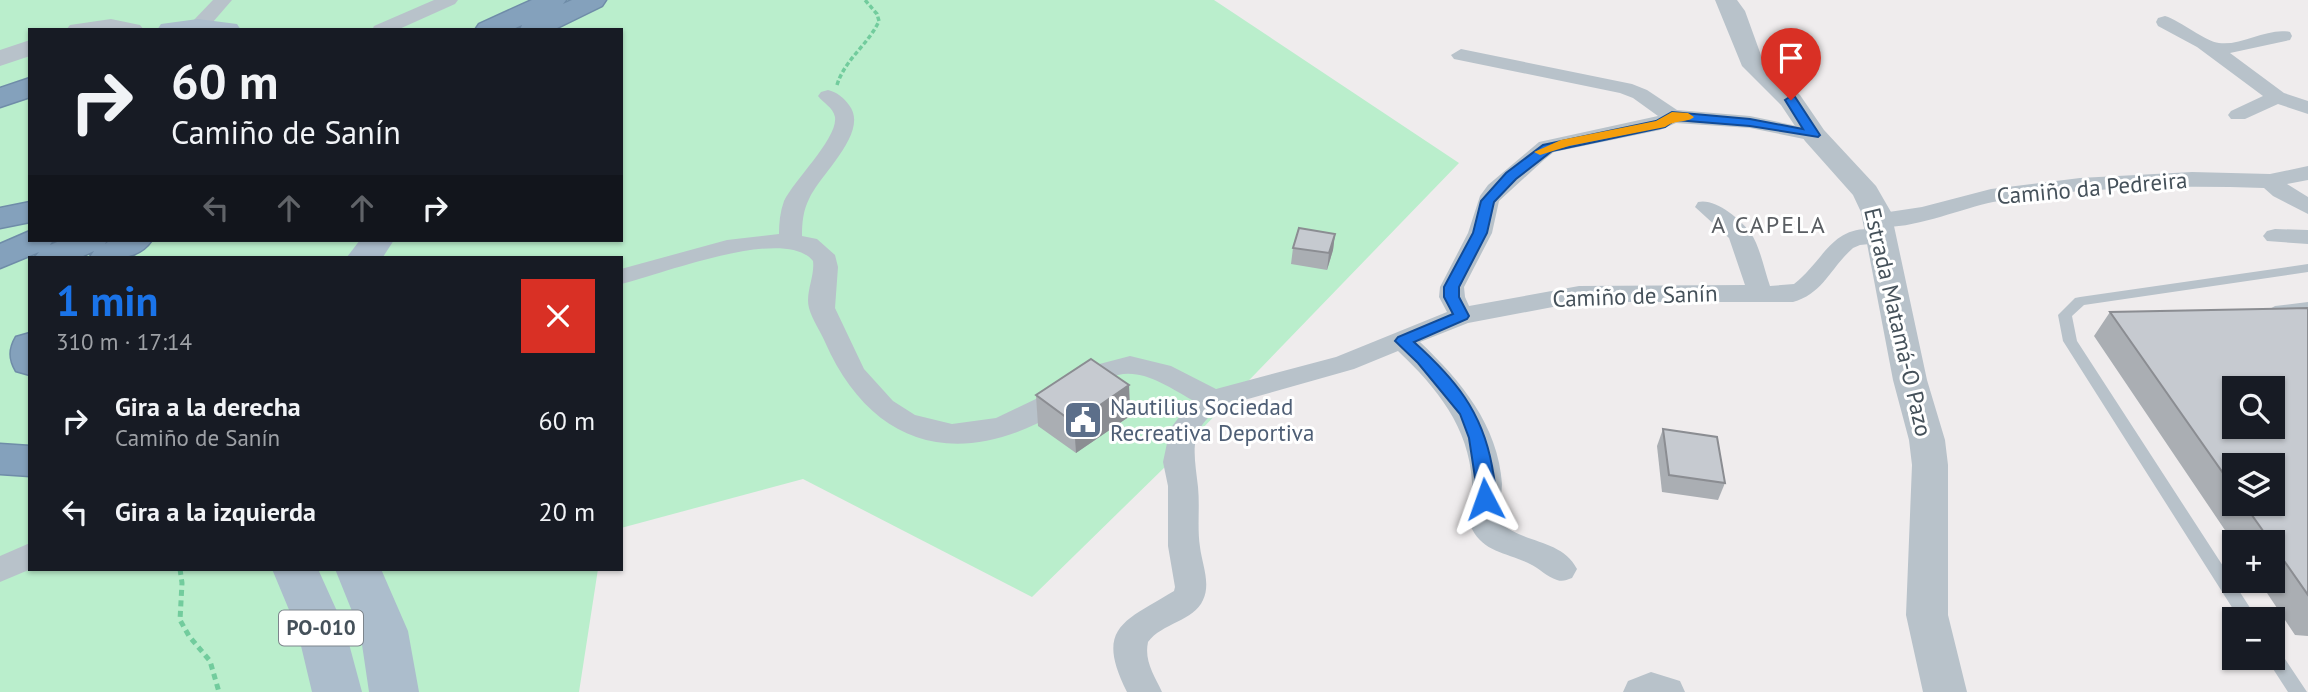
<!DOCTYPE html>
<html lang="es">
<meta charset="utf-8">
<style>
body{margin:0;font-family:"PT Sans",sans-serif;background:#242831;color:#f1f3f6;height:100vh;display:flex;flex-direction:column;font-size:26px;white-space:nowrap}
*{box-sizing:border-box;margin:0}
p{font-size:23px;color:#9ea1a6}
.icon{flex:none;width:38px;height:38px;fill:none;stroke:currentColor;stroke-width:2;stroke-linecap:round;stroke-linejoin:round}
.map{position:relative;flex:1;overflow:hidden}
.sheet{position:absolute;left:28px;top:256px;width:595px;height:315px;display:flex;flex-direction:column;background:#171b24;border-radius:0px;box-shadow:0 2px 5px #0004}
.sheet>*{flex:none}
.banner{position:absolute;left:28px;top:28px;width:595px;height:214px;border-radius:0px;box-shadow:0 2px 5px #0004;background:#171b24;color:#f1f3f6;overflow:hidden}
.buttons{position:absolute;left:2222px;top:376px;display:grid;gap:14px}
.buttons a{display:grid;place-items:center;width:63px;height:63px;border-radius:0px;background:#171b24;box-shadow:0 2px 5px #0004;font-size:35px}
.pin{position:absolute;display:grid;place-items:center;width:60px;height:60px;color:#fff;margin:-72px -30px;border-radius:50% 50% 50% 0;rotate:-45deg;box-shadow:0 0 7px #0007}
.pin .icon{rotate:45deg}
.me{position:absolute;width:77px;margin:-38px;rotate:356deg;stroke-linejoin:round;filter:drop-shadow(0 0 5px #0008)}
.turn{display:flex;align-items:center;gap:24px;height:147px;padding:0 28px;font-size:32px}
.turn .icon{width:91px;height:91px;stroke-width:2.5}
.turn b{display:block;font-size:49px;line-height:60px}
.lanes{display:flex;align-items:center;height:66px;padding:0 28px;background:#0003;justify-content:center;gap:35px;direction:ltr}
.lanes .off{opacity:.35}
.round{display:grid;place-items:center;flex:none;width:74px;height:74px;border-radius:0px;background:#242831}
.head{display:flex;align-items:center;justify-content:space-between;height:119px;padding:0 28px}
h1{font-size:42px;font-weight:700;line-height:52px;color:#1a73e8}
ul{padding:0;list-style:none}
li{display:flex;align-items:center;gap:21px;height:91px;padding:0 28px}
li div{flex:1}
li b{display:block;font-size:26px}
li em{font-style:normal}
.map>svg:first-child{display:block}
.green{fill:#baeecc;fill-rule:evenodd}
.lines{fill:none;stroke-linecap:round;stroke-linejoin:round}
.motorway-casing{stroke:#6f8ca8;stroke-width:3}
.path-far1{stroke:#72cc9d;stroke-width:3.5;stroke-dasharray:4.5 2.5;stroke-linecap:butt}
.path{stroke:#72cc9d;stroke-width:5;stroke-dasharray:6 4.5;stroke-linecap:butt}
.service{fill:#b8c2ca;fill-rule:evenodd}
.minor{fill:#b8c2ca;fill-rule:evenodd}
.tertiary{fill:#b8c2ca;fill-rule:evenodd}
.primary{fill:#acbdcc;fill-rule:evenodd}
.motorway{fill:#84a1bc;fill-rule:evenodd}
.wall{fill:#aaaeb3;fill-rule:evenodd}
.shaded-wall{fill:#8b8d92}
.building{fill:#c6cad0;stroke:#8b8d92;stroke-width:2;fill-rule:evenodd}
.route{fill:#1a73e8;stroke:#114b97;stroke-width:2}
.slow{fill:#f59e0b}
.labels{text-anchor:middle;stroke-width:6;stroke-linejoin:round;paint-order:stroke}
.shield{fill:#fff;stroke:#7d858c;stroke-width:2}
.shield-label{font-size:21px;font-weight:bold;fill:#45515a}
.street-label{font-size:23px;fill:#45515a;stroke:#fff}
.service-label{font-size:23px;fill:#4e5e75;stroke:#fff;text-anchor:start}
.neighbourhood-label{font-size:24px;letter-spacing:2px;fill:#595d62;stroke:#fff}
</style>
<div class="map">
<svg width="2308" height="692" viewBox="0 0 2308 692">
<rect width="100%" height="100%" fill="#efeced"/>
<path class="green" d="M0 0H1214L1459 163 1167 465 1032 597 803 479 621 528V257H30V569H598L579 692H0ZM30 30H621V240H30Z"/>
<g class="lines">
<defs>
<g id="motorway">
<path d="M532 0H566L563 4 572 0H606L602 6 553 30H520L522 25 511 30H475L479 24Z"/>
<path d="M30 78V97L0 107V88Z"/>
<path d="M30 202V222L0 228V208Z"/>
<path d="M30 231V240H53L50 245 62 240H107L105 244 111 240H152C137 262 114 257 90 257L94 251 81 257H35L39 252 0 268V244Z"/>
<path d="M30 333V375L16 371C9 359 9 349 16 337Z"/>
<path d="M0 444 30 446V476L0 474Z"/>
</g>
</defs>
<use href="#motorway" class="motorway-casing"/>
<path class="path-far1" d="M837 85C845 59 868 45 879 21L877 14 865 0"/>
<path class="path" d="M180 569 182 583 180 620 189 636 210 661 219 692"/>
<g class="service">
<path d="M2308 264V272L2084 305 2072 316 2077 341 2258 620H2240L2063 341 2058 315 2075 298 2080 297Z"/>
<path d="M2308 302V310L2275 314 2268 310 2275 306Z"/>
<path d="M2273 648 2279 650 2307 692H2288L2266 658H2273Z"/>
</g>
<g class="minor">
<path d="M213 0H232L206 30H191L189 27 191 23Z"/>
<path d="M434 0H458L455 4 397 30H372L374 26Z"/>
<path d="M2165 16C2181 21 2206 42 2219 43 2242 46 2268 27 2290 32L2292 36 2290 40 2230 53 2284 93 2308 101V114L2278 104 2245 119H2231L2228 115 2231 111 2263 96 2197 47 2158 26 2156 22 2158 18Z"/>
<path d="M1461 49 1632 84 1647 90 1677 110 1750 116 1821 131 1825 135 1821 139 1814 141 1750 128 1676 123 1660 130 1554 152 1545 159 1499 201 1492 233 1464 287 1465 297 1469 306 1579 286 1745 285 1729 238 1695 207 1698 202C1715 198 1739 218 1750 232 1760 246 1764 269 1770 286L1794 284C1828 257 1833 218 1889 232L1893 237 1889 242 1860 245 1853 248C1831 267 1823 294 1793 302H1579L1468 323 1420 342C1461 381 1498 425 1502 484 1502 496 1497 508 1499 521 1521 544 1561 538 1577 569L1572 578C1566 580 1563 582 1557 580 1547 577 1539 568 1530 564 1509 553 1484 553 1472 529 1464 513 1473 499 1472 482 1469 427 1437 388 1398 351L1354 369 1223 406C1187 429 1194 451 1198 487 1200 507 1197 527 1200 547 1202 564 1211 583 1203 600 1194 621 1162 623 1148 642 1144 661 1154 675 1162 692H1127C1094 627 1125 621 1174 591L1175 587 1168 546V486L1163 462 1170 429 1192 400C1170 388 1144 369 1118 375 1088 383 1064 411 1036 424 941 469 866 435 825 342 820 331 812 319 809 308 805 293 815 276 813 261 785 225 660 275 621 284V269L727 240 779 234C779 223 780 212 784 201 794 180 838 138 835 117 833 107 823 103 818 96L821 92 828 90C837 92 844 98 849 105 870 132 821 173 809 199 803 211 802 223 802 236L817 239 835 255 838 267 835 308 864 369 893 401 915 415 952 424 996 418 1040 397 1088 367 1130 356 1171 366 1216 389 1336 357 1447 312 1439 297 1440 287 1468 233 1480 196 1488 185 1539 142 1658 116 1633 98 1620 93 1454 59 1451 55Z"/>
<path d="M2308 166V180L2287 184 2308 197V214L2273 196 2264 188C2174 185 2082 187 1993 202 1958 209 1904 234 1869 225L1865 220 1869 215 1922 207 1991 189 2080 178 2192 172 2270 174Z"/>
<path d="M2275 229 2308 230V244L2267 241 2263 236 2267 231Z"/>
<path d="M30 543 31 569 0 582V556Z"/>
<path d="M1651 672 1680 681 1685 692H1623L1628 681Z"/>
</g>
<g class="tertiary">
<path d="M1715 0H1737L1745 11 1762 58 1800 95 1824 130 1876 186 1891 212 1927 380 1945 440 1948 465V615L1967 692H1923L1906 615 1912 465 1909 440 1893 380 1861 212 1853 195 1805 141 1781 105 1742 66Z"/>
<path d="M111 19 140 25 144 30H66L70 25Z"/>
<path d="M30 40V56L0 66V50Z"/>
</g>
<g class="primary">
<path d="M198 19 237 24 241 30H157L161 24Z"/>
<path d="M360 240H394L383 257H347Z"/>
<path d="M272 569H318L345 629 362 692H312L297 629Z"/>
<path d="M335 569H381L408 631 419 692H369L360 631Z"/>
</g>
<use href="#motorway" class="motorway"/>
</g>
<g class="wall">
<path d="M1335 234 1333 250 1327 270 1291 264 1293 248Z"/>
<path d="M2308 308V636L2295 635 2259 581H2273V542H2235V545L2094 336 2110 312ZM2235 466 2273 504H2235Z"/>
<path d="M1129 385 1130 416 1076 453 1038 426 1036 395Z"/>
<path d="M1663 429 1725 483 1718 500 1662 492 1657 446Z"/>
</g>
<g class="shaded-wall">
<path d="M1335 234 1333 250 1327 270 1329 253Z"/>
<path d="M1129 385 1130 416 1076 453 1074 423Z"/>
</g>
<g class="building">
<path d="M1299 228 1335 234 1329 253 1293 248Z"/>
<path d="M2308 308V595L2273 545V542H2271L2244 504H2273V466H2235V490L2110 312ZM2235 388H2273V427H2235Z"/>
<path d="M1091 359 1129 385 1074 423 1036 395Z"/>
<path d="M1663 429 1717 437 1725 483 1669 475Z"/>
</g>
<path class="route" d="M1791 96 1795 97 1820 135 1818 137 1750 126 1675 120 1665 127 1552 151 1516 179 1494 202 1487 233 1459 287V297L1469 316 1467 319 1414 342C1455 379 1482 411 1492 466 1494 478 1498 492 1492 504H1479L1469 438 1460 414 1418 363 1395 341 1398 337 1453 314 1444 297V287L1473 233 1481 201 1506 173 1543 145 1656 121 1672 112 1750 119 1803 129 1785 100Z"/>
<path class="slow" d="M1672 112 1688 113 1694 117C1688 123 1676 119 1665 127L1569 146 1540 155 1534 152 1561 140 1656 121Z"/>
<defs>
<symbol id="civic-square" viewBox="-11 -11 22 22"><rect x="-9" y="-9" width="18" height="18" rx="4" fill="#5c6f8a" stroke="#fff"/><path d="M-.6-6.5H3V-4.5H.6V-3L4-1V1h2V6H-6V1h2V-1L-.6-3ZM-1.2 2.5V6h2.4V2.5Z" fill="#fff"/></symbol>
</defs>
<g fill-rule="evenodd">
<use href="#civic-square" x="1061" y="398" width="44" height="44"/>
</g>
<g class="labels">
<rect class="shield" x="279" y="610.5" width="84" height="35" rx="5"/>
<g class="shield-label">
<text x="321" y="635">PO-010</text>
</g>
<g class="street-label">
<text transform="translate(2092 188) rotate(-5)" y="8">Camiño da Pedreira</text>
<text transform="translate(1635 296) rotate(-2)" y="8">Camiño de Sanín</text>
<text transform="translate(1898 322) rotate(77)" y="8">Estrada Matamá-O Pazo</text>
</g>
<g class="service-label">
<text x="1110" y="415">Nautilius Sociedad<tspan x="1110" dy="26">Recreativa Deportiva</tspan></text>
</g>
<g class="neighbourhood-label">
<text x="1769" y="233">A CAPELA</text>
</g>
</g>
</svg>
<div class="buttons">
<a><svg class="icon" aria-label="search" viewBox="0 0 24 24"><circle cx="10" cy="10" r="6"/><path d="M15 15l6 6"/></svg></a>
<a><svg class="icon" aria-label="layers" viewBox="0 0 24 24"><path d="M12 4l9 5-9 5-9-5zM3 14l9 5 9-5"/></svg></a>
<a>+</a>
<a>−</a>
</div>
<div class="pin" style="left:1791px;top:100px;background:#d93025"><svg class="icon" aria-label="arrive" viewBox="0 0 24 24"><path d="M6 21V4h12l-3 4 3 4H6"/></svg></div>
<svg class="me" style="left:1485px;top:499px" viewBox="-20 -20 40 40"><path d="M0-17L14 15 0 8-14 15z" fill="#1a73e8" stroke="#fff" stroke-width="4"/></svg>
<div class="banner">
<div class="turn"><svg class="icon" aria-label="right" viewBox="0 0 24 24"><path d="M7 20v-9h11M14 6l5 5-5 5"/></svg><div><b>60 m</b>Camiño de Sanín</div></div>
<div class="lanes"><svg class="icon off" aria-label="left" viewBox="0 0 24 24"><path d="M17 20v-9H6M10 6l-5 5 5 5"/></svg><svg class="icon off" aria-label="ahead" viewBox="0 0 24 24"><path d="M12 20V5M6 11l6-6 6 6"/></svg><svg class="icon off" aria-label="ahead" viewBox="0 0 24 24"><path d="M12 20V5M6 11l6-6 6 6"/></svg><svg class="icon" aria-label="right" viewBox="0 0 24 24"><path d="M7 20v-9h11M14 6l5 5-5 5"/></svg></div>
</div>
<section class="sheet">
<div class="head"><div><h1>1 min</h1><p>310 m · 17:14</p></div><a class="round" style="background:#d93025;color:#fff"><svg class="icon" aria-label="close" viewBox="0 0 24 24"><path d="M6 6l12 12M18 6L6 18"/></svg></a></div>
<ul>
<li><svg class="icon" aria-label="right" viewBox="0 0 24 24"><path d="M7 20v-9h11M14 6l5 5-5 5"/></svg><div><b>Gira a la derecha</b><p>Camiño de Sanín</p></div><em>60 m</em></li>
<li><svg class="icon" aria-label="left" viewBox="0 0 24 24"><path d="M17 20v-9H6M10 6l-5 5 5 5"/></svg><div><b>Gira a la izquierda</b></div><em>20 m</em></li>
</ul>
</section>
</div>
